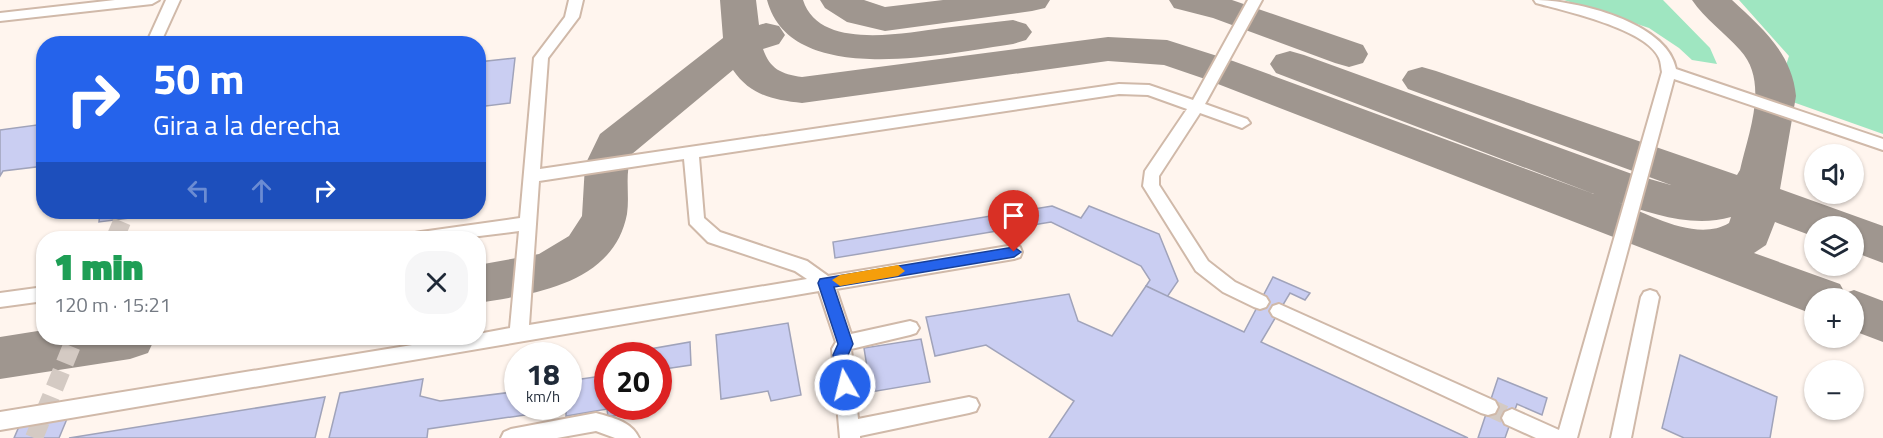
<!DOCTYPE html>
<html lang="es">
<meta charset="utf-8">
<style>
body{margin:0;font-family:"Titillium Web",sans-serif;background:#f6f6f7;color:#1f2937;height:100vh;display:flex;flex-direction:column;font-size:22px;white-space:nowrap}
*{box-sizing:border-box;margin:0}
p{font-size:20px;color:#747a83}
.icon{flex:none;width:33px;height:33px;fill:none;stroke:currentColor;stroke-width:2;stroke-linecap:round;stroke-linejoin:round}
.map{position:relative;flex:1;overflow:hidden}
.panel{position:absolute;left:36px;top:231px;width:450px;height:114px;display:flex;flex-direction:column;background:#fff;border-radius:24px;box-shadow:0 2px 4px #0004}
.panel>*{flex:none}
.banner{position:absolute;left:36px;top:36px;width:450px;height:183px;border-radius:24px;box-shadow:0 2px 4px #0004;background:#2563eb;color:#fff;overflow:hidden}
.tools{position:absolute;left:1804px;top:144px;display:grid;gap:12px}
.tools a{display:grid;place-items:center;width:60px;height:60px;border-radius:50%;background:#fff;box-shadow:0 2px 4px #0004;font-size:30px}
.speed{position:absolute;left:504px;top:342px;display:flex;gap:12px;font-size:30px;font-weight:700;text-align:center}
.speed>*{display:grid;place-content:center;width:78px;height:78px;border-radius:50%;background:#fff;box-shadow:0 2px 4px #0004;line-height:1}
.speed small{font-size:15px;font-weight:400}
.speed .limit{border:9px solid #d22;background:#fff;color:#111}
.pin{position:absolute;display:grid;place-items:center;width:51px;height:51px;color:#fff;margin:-62px -26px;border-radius:50% 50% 50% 0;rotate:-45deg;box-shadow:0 0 6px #0007}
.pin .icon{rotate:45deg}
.me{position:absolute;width:66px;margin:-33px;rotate:352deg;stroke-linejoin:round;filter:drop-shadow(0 0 4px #0008)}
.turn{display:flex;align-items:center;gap:21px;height:126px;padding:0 18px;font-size:27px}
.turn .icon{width:78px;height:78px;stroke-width:2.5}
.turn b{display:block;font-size:42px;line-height:51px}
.lanes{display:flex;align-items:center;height:57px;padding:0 18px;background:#0003;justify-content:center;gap:30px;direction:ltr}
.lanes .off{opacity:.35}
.round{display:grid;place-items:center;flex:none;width:63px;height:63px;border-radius:24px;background:#f6f6f7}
.headline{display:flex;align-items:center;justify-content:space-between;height:102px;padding:0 18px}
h1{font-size:36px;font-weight:800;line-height:45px;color:#1e9e55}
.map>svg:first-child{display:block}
.green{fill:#9fe6c1}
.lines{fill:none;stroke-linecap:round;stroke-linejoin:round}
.taxiway{fill:#9f968f;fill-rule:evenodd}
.building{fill:#cacef2;stroke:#a0a3ba;stroke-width:1.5}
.minor-tunnel{stroke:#d4cac3;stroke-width:18;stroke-dasharray:18 9;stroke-linecap:butt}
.minor-casing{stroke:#d0b9a9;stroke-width:4}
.minor{fill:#fff;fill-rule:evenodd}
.route{fill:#2563eb;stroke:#184099;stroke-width:1.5}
.slow{fill:#f59e0b}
</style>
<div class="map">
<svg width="1883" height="438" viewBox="0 0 1883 438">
<rect width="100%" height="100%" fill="#fff5ee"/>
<g class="green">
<path d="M1564 0H1663L1710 48 1717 64 1692 60 1679 48 1649 28Z"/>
<path d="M1739 0H1883V134L1776 96 1789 56Z"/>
</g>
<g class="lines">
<g class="taxiway">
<path d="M720 0H756L759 25 766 23 779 26 785 35 779 44 763 49C770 69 781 74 802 77L1108 37 1167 40 1233 61 1594 194 1276 73 1270 64 1276 55 1290 51 1304 55 1632 174 1671 185 1408 89 1402 80 1408 71 1422 67 1436 71 1737 175 1740 170C1748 134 1770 82 1740 50 1725 33 1705 19 1692 0H1732C1762 28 1792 53 1796 96L1780 189 1883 226V263L1854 252V226H1815V237L1775 222 1766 245 1754 253 1840 284 1845 293 1854 290 1883 301V342L1854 331V298H1815V315L1205 79 1164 65 1108 61 802 103C773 100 750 95 733 70L632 154C624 174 630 193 627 214 614 283 536 294 478 303V265L539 254 569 236 582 216 585 165 600 134 723 38ZM1615 201C1651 214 1693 228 1731 217L1729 223C1696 243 1647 213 1615 201Z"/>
<path d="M767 0H803C819 51 904 33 943 28 966 25 990 23 1013 20L1026 24 1032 32 1026 40 1013 44C947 53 791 90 767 0Z"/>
<path d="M820 0H864L885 7 943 0H1050L1045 8 1032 11 885 31 847 22 825 8Z"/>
<path d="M1169 0H1232L1363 45 1368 54 1363 63 1349 67 1335 63 1213 18 1174 8Z"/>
<path d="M44 330V338H155L148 353 130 359 0 379V337Z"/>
</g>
</g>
<g class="building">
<path d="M515 58 510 103 478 107V62Z"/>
<path d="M44 124V166L3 171 0 176V130Z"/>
<path d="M1052 206 1081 218 1089 206 1159 234 1178 281 1167 297 1146 286 1150 280 1141 266 1051 222 835 258 833 242Z"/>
<path d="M100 212H141L137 217 99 222Z"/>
<path d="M1273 277 1310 293 1305 300 1290 293 1261 342 1468 438H1049L1074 401 986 345 935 356 926 317 1069 294 1078 321 1112 336 1146 286 1244 332Z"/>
<path d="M788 323 801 395 771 401 768 391 721 399 716 335Z"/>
<path d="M921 339 930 382 871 392 864 348Z"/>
<path d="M690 342 691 365 658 370V356H649L650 349Z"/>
<path d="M1680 355 1777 397 1770 438H1684L1662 428Z"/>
<path d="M608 375V406H654V409L608 417 607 409 566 416V409L428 429 427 438H329L340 393 423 379 420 396 440 401 513 392 514 395H518V406H568V381Z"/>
<path d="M1498 378 1547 398 1542 415 1517 404 1505 438H1478Z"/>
<path d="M325 397 315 438H69Z"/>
<path d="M69 414 59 438H14L21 422Z"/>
</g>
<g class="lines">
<g class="minor-tunnel">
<path d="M115 238 126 212"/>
<path d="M1488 407 1512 418"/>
<path d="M34 438 75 338"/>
</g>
<defs>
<g id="minor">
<path d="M115 0H159L152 4 0 21V13Z"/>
<path d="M166 0H180L160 44H146Z"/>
<path d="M569 0H583L579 17 548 58 540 169 1119 84 1149 85 1193 100 1248 0H1262L1205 104 1247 119 1250 123 1242 128 1200 113 1159 176V185L1208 261 1235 282 1266 297 1269 302 1266 307 1260 309 1254 307 1223 292 1196 271 1143 186 1145 171 1187 109 1148 95 1119 94 699 157 704 218 720 232 807 261 828 276 1014 245 1020 247 1022 252 1020 257 1014 259 836 289 851 334 910 321 916 323 919 328 916 333 910 335 851 349 858 419 969 397 976 399 979 405 976 411 969 413 860 436V438H840L832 349 836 342 819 291 0 430V412L455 338H478V334L510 328 519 231 463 238H413L415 233 421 232 520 218 534 58 565 17ZM684 159 690 224 708 242 795 271 807 279 529 325 539 181Z"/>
<path d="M1534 0C1576 0 1667 22 1676 69L1883 139V150L1674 79 1577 438H1536L1505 424 1502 418 1505 412 1512 409 1559 430 1662 72C1661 68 1661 62 1659 58 1647 29 1565 11 1536 3Z"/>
<path d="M44 287V301L0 307V293Z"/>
<path d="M1650 290 1656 292 1659 297 1631 438H1611L1641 297 1644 292Z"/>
<path d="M1279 304 1495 401 1498 407 1495 413 1488 415 1481 413 1273 316 1270 311 1273 306Z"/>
<path d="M596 413C613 418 631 421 639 438H615L596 431 557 438H501L504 432 511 429Z"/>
</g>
</defs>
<use href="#minor" class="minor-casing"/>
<use href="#minor" class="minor"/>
</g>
<path class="route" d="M1014 247 1021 252 1014 257 834 287 853 344 848 355 853 385 850 390H839L833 355 838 344 818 283 820 279Z"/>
<path class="slow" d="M898 265 905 271 898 276 840 286 832 280 840 275Z"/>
</svg>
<div class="tools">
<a><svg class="icon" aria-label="sound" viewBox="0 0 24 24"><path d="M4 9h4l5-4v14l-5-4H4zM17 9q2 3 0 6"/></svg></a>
<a><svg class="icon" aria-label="layers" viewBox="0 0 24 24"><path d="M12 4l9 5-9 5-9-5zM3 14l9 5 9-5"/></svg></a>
<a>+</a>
<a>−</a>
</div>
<div class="speed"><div>18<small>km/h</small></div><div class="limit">20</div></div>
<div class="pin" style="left:1014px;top:252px;background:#d93025"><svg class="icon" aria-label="arrive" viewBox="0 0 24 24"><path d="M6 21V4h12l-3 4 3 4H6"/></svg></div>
<svg class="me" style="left:845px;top:385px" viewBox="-20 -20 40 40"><circle r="17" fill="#2563eb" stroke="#fff" stroke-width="3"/><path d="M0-11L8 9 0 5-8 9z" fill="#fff"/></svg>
<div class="banner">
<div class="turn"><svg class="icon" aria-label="right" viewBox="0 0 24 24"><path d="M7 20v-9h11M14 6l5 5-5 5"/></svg><div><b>50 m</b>Gira a la derecha</div></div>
<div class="lanes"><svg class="icon off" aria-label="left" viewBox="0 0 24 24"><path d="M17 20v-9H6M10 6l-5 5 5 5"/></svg><svg class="icon off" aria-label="ahead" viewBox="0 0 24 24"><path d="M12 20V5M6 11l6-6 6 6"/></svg><svg class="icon" aria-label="right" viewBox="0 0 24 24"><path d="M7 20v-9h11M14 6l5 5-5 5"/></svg></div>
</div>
<section class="panel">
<div class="headline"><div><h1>1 min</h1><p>120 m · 15:21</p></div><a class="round"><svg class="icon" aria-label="close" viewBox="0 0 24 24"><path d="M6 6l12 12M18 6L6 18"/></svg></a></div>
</section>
</div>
